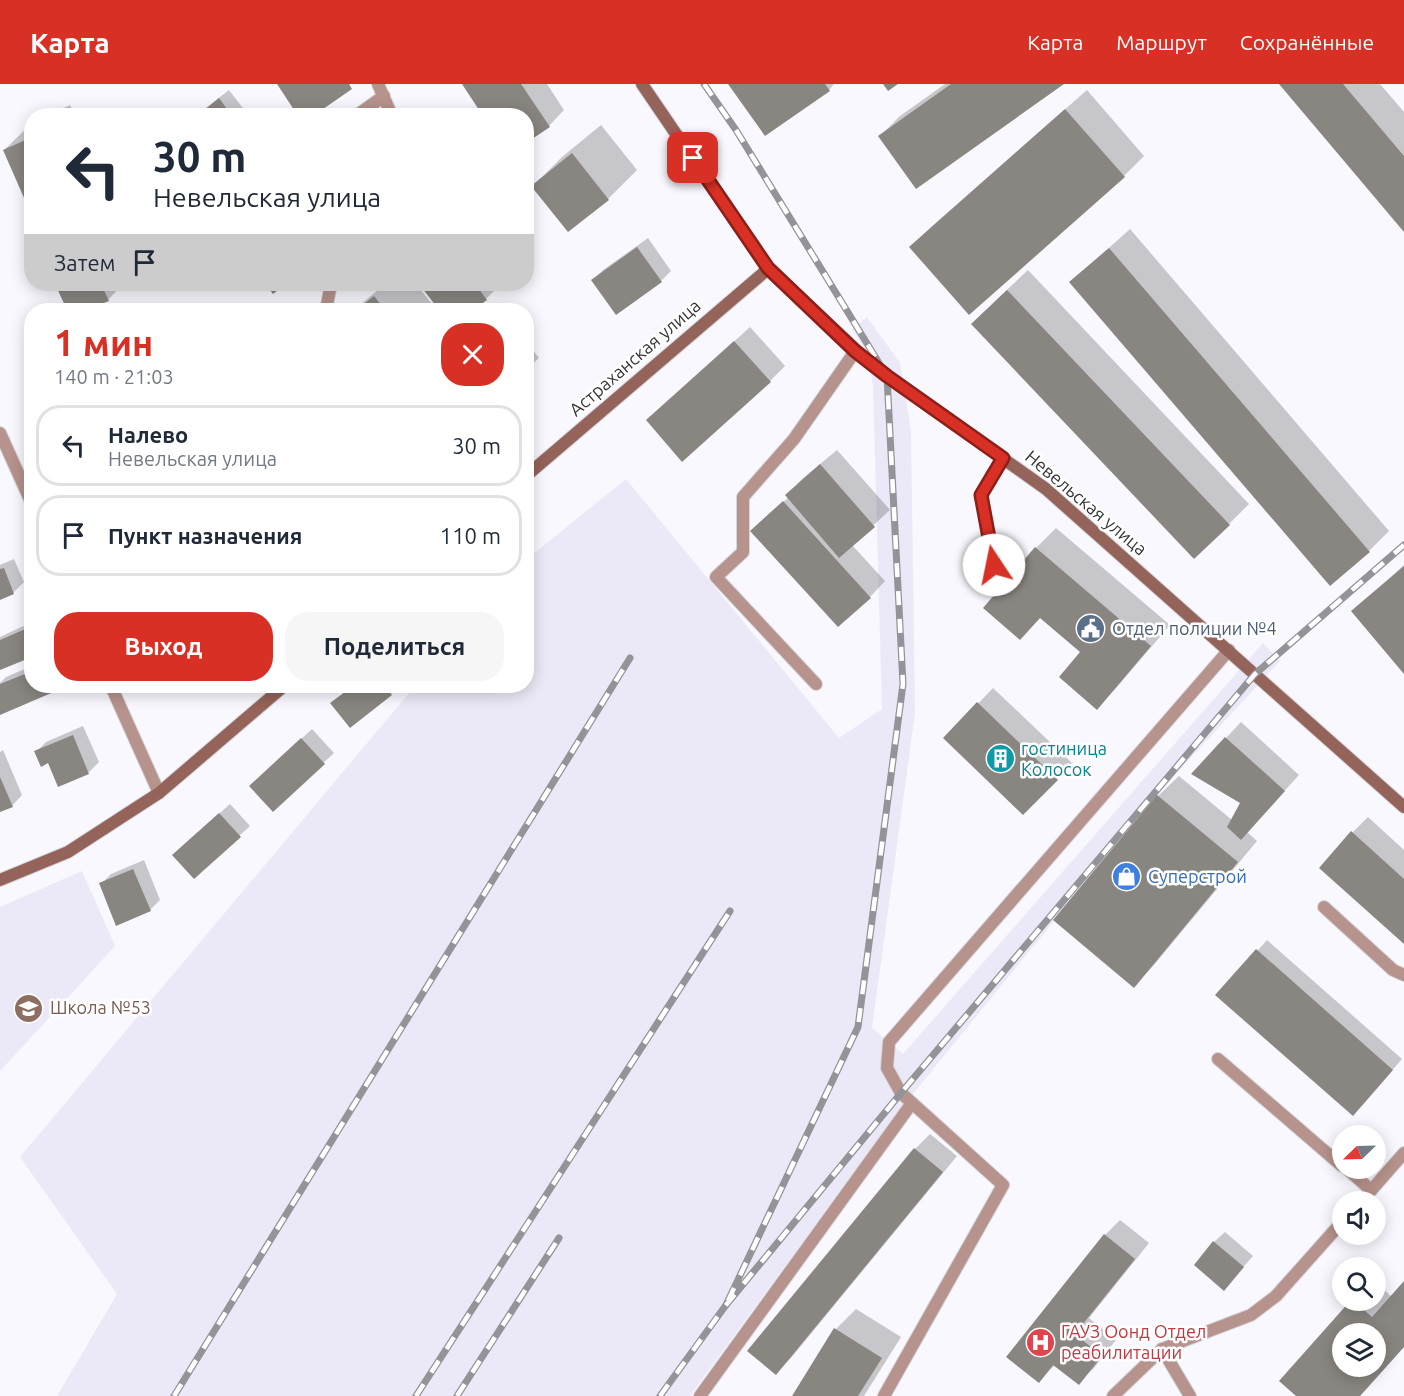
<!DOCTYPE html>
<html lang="ru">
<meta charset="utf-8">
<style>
body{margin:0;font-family:Ubuntu,sans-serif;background:#f6f6f7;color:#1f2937;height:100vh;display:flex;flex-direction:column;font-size:22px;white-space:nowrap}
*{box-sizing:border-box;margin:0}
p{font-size:20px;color:#747a83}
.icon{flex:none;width:33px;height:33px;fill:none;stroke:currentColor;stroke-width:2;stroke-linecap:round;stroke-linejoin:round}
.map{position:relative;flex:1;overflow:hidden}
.panel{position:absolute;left:24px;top:219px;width:510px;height:390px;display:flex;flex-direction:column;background:#fff;border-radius:24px;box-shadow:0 3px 15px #0003}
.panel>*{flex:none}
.top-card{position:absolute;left:24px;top:24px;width:510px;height:183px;border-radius:24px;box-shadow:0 3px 15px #0003;background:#fff;color:#1f2937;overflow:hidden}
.needle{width:39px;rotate:247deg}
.fabs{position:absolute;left:1332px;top:1041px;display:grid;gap:12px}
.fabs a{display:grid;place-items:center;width:54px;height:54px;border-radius:50%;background:#fff;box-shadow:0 3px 15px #0003;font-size:30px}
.pin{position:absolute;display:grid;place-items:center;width:51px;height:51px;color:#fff;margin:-26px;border-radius:12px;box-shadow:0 3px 9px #0006}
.me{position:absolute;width:66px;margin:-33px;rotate:349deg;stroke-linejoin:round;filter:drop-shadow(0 0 4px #0008)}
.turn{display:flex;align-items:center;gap:21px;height:126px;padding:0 30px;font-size:27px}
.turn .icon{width:78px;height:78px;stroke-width:2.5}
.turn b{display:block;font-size:42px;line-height:51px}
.then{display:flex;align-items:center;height:57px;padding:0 30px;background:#0003;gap:12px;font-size:22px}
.round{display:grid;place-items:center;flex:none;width:63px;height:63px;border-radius:24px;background:#f6f6f7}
.overview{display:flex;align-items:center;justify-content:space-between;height:102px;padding:0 30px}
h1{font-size:36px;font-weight:700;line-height:45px;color:#d93025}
.action{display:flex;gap:12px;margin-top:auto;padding:12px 30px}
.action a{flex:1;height:69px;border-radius:24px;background:#d93025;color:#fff;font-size:24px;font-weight:700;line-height:69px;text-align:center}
.action a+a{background:#f6f6f7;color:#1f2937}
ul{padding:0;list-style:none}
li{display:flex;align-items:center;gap:18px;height:81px;margin:0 12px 9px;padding:0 18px;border:3px solid #e0e1e3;border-radius:24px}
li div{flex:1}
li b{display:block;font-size:22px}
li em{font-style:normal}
header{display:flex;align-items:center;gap:36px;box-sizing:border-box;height:84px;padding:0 30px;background:#d93025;color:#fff}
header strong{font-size:28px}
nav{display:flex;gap:33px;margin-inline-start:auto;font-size:21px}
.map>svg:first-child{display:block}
.built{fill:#ebe9f7}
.shadow{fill:#0003;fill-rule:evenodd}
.building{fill:#898580;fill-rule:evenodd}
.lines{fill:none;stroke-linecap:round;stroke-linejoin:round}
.lane-casing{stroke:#d5d5db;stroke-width:14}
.street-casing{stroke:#d5d5db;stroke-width:14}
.secondary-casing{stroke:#d5d5db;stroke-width:14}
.lane{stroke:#b6938c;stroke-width:12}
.street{stroke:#b6938c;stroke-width:12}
.secondary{stroke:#946359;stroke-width:12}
.rail-casing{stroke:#949498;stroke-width:7}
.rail{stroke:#fff;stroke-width:4.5;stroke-dasharray:14;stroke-linecap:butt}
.route-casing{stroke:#8d1f18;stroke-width:15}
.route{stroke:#d93025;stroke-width:10}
.labels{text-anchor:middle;stroke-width:5;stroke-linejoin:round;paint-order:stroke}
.street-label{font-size:18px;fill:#37373a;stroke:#fff}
.service-label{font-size:18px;fill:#4e5e75;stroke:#fff;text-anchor:start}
.culture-label{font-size:18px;fill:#0d838f;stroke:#fff;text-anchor:start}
.shop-label{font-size:18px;fill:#366cbe;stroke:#fff;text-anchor:start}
.education-label{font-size:18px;fill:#785e54;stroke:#fff;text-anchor:start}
.health-label{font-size:18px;fill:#be3a42;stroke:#fff;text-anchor:start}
</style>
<header>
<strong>Карта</strong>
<nav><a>Карта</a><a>Маршрут</a><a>Сохранённые</a></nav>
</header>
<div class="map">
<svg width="1404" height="1312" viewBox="0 0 1404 1312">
<rect width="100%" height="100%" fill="#f8f8fe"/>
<g class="built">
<path d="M867 233 900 279 911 348 915 629 872 944 903 970 1263 559 1280 577 1160 707 890 1038 690 1312H57L117 1210 20 1073 415 602H526L527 475 626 395 839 654 882 625 873 302 869 271 852 245Z"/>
<path d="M82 787 115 862 0 987V823Z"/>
</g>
<g class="shadow">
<path d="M464 0H547L564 26 549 42Z"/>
<path d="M730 0H834L829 6Z"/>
<path d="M945 0H1062L880 52 900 32Z"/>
<path d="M1281 0H1380L1404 28V145Z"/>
<path d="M229 6 249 32H197L202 27Z"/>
<path d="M1087 6 1144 72 1124 92 911 163 931 143Z"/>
<path d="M70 21 75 32H46Z"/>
<path d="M403 25 407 32H393Z"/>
<path d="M32 39V128L4 66Z"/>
<path d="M601 41 637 86 608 115 533 102 562 73Z"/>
<path d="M1130 145 1389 447 1369 467 1071 198Z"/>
<path d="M648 154 671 187 661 197 616 229 593 196 603 186Z"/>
<path d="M1028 186 1249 420 1229 440 993 219Z"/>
<path d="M57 200H123L108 216 83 226H68Z"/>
<path d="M385 200H416L437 226H354Z"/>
<path d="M421 200H501L486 215 471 226H441Z"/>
<path d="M750 243 785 282 770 297 648 336Z"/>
<path d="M526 257 539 274 526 286Z"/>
<path d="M837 366 890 426 852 461 885 497 870 513 767 432 789 413 787 411 802 395Z"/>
<path d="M1056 444 1170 541 1117 603 1097 624 1082 568 1041 533 1020 554 1036 464Z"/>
<path d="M14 475 24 498 14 508 0 514V481Z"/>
<path d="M1404 481V587L1353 528Z"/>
<path d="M32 538V571L0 585V553Z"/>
<path d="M32 582V602H60L55 606 0 629V599L6 593Z"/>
<path d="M353 602H399L350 642 332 620Z"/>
<path d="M993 604 1072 679 1023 729 945 654Z"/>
<path d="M1241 638 1299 691 1247 748 1257 757 1154 881 1134 902 1055 836 1158 712 1179 692 1232 736 1242 718 1226 654Z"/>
<path d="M83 642 99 678 89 688 59 701 49 678 36 668 46 658Z"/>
<path d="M312 645 334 669 273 726 261 692Z"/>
<path d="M3 666 22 711 12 722 0 727V668Z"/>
<path d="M230 720 250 742 194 793 184 761Z"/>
<path d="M1368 733 1404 766V858L1352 749Z"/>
<path d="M144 776 160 816 150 826 101 800 111 790Z"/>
<path d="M1267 856 1402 975 1363 1020 1218 911Z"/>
<path d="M930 1050 957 1072 791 1274 776 1289 915 1065Z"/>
<path d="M1120 1136 1149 1159 1089 1234 1116 1256 1094 1284 1078 1299 1055 1281 1039 1297 1105 1151Z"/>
<path d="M1225 1148 1253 1172 1224 1205 1214 1158Z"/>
<path d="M1376 1198 1392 1213 1404 1200V1263L1360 1312H1298L1353 1216H1376ZM1342 1250H1376V1282H1342Z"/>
<path d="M856 1225 901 1253 864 1312H794L836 1245Z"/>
</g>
<g class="building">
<path d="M277 0H349L352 5 313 32H298Z"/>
<path d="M462 0H521L550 43 526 59V32H483Z"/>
<path d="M728 0H825L830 7 765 52Z"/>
<path d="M883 0H898L888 7Z"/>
<path d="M951 0H1064L916 105 878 52Z"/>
<path d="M1279 0H1343L1404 72V148Z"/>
<path d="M219 14 232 32H197Z"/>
<path d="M1065 25 1125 93 969 231 909 163Z"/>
<path d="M32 53V132L3 66Z"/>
<path d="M572 69 609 116 568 148 531 102Z"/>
<path d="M637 163 662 198 616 231 591 196Z"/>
<path d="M1109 164 1370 468 1330 502 1069 198Z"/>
<path d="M55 200H101L109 217 86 226H67Z"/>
<path d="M265 200H286L273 210Z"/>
<path d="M419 200H475L487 216 473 226H439Z"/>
<path d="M1007 206 1230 441 1194 475 971 240Z"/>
<path d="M374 212 385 226H356Z"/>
<path d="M734 257 771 298 682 378 646 336Z"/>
<path d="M820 380 875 443 839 474 785 411Z"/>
<path d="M783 417 871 514 838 543 750 447Z"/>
<path d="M1035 463 1151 562 1097 626 1059 593 1080 568 1040 534 1020 556 983 524Z"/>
<path d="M1404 482V590L1351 527Z"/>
<path d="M4 484 14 510 0 516V485Z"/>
<path d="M30 543 32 573 0 586V556Z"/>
<path d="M32 587V602H54L56 607 0 631V600Z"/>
<path d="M353 602H385L392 611 350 644 330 619Z"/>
<path d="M977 618 1058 696 1023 731 943 654Z"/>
<path d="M73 651 89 690 58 703 48 679 41 683 34 667Z"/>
<path d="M1225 653 1285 707 1241 756 1227 743 1240 719 1191 690Z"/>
<path d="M301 654 325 680 273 728 249 702Z"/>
<path d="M0 693 13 723 0 728Z"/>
<path d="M1157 711 1238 778 1134 904 1053 836Z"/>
<path d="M219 729 241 753 194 795 172 771Z"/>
<path d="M1351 747 1404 795V860L1319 784Z"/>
<path d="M133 785 151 827 116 842 99 799Z"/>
<path d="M1256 865 1393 986 1353 1032 1215 911Z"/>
<path d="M914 1064 943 1088 776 1291 747 1267Z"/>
<path d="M1104 1150 1135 1175 1075 1250 1102 1272 1079 1301 1053 1281 1039 1299 1006 1273Z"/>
<path d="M1213 1157 1244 1183 1224 1207 1194 1181Z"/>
<path d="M1404 1197V1263L1360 1312H1296L1279 1297 1351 1216H1353L1372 1233ZM1342 1250H1376V1282H1342Z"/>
<path d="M834 1244 882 1274 858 1312H792Z"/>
</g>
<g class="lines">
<defs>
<g id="lane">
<path d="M378 0 392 32"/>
<path d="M356 32 384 12"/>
<path d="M326 226 331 200"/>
<path d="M995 481 981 411 1003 374"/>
<path d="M816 600 716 493 743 468V413L794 355 856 266"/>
<path d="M1324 823 1393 886 1404 891"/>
<path d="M1218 975 1342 1082"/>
<path d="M1346 1084 1371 1106"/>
<path d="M1361 1118 1404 1069"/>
<path d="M1162 1265 1190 1312"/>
<path d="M1113 1312 1162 1265 1251 1231 1276 1212 1342 1138"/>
</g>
<g id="street">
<path d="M0 349 32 420"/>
<path d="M111 602 159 709"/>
<path d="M700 1312 912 1019"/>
<path d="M884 1312 1003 1101 901 1009 887 984 889 958 1229 566"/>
</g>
<g id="secondary">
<path d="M642 0 768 185 856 266 887 292 1046 405 1404 723"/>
<path d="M526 392 768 185"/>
<path d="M0 796 68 768 159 709 284 602"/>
</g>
</defs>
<use href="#lane" class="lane-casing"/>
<use href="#street" class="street-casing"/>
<use href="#secondary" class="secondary-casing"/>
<use href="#lane" class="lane"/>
<use href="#street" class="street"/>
<use href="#secondary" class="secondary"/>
<defs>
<g id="rail">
<path d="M704 0 736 46 887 292 903 600 858 943 726 1221"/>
<path d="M174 1312 630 574"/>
<path d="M416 1312 730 827"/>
<path d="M457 1312 559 1154"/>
<path d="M660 1312 726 1221 901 1009 1255 590 1404 461"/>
</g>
</defs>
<use href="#rail" class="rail-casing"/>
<use href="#rail" class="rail"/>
</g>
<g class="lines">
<defs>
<path id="route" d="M693 74 768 184 855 267 887 292 1003 374 981 411 994 481"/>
</defs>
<use href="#route" class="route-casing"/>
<use href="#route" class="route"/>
</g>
<defs>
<symbol id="civic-disc" viewBox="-11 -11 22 22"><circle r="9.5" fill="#5c6f8a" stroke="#fff"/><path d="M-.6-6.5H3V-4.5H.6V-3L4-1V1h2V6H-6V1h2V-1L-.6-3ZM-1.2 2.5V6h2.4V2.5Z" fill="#fff"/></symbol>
<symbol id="building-disc" viewBox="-11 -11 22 22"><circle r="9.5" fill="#0f9aa8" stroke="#fff"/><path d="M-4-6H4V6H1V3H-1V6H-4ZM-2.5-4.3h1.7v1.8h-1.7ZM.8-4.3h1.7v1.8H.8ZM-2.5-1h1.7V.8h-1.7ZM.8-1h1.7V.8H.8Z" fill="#fff"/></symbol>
<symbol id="shop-disc" viewBox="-11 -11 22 22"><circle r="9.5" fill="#3f7fe0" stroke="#fff"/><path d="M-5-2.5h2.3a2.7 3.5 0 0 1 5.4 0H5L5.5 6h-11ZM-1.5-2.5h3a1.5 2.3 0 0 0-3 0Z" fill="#fff"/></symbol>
<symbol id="school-disc" viewBox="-11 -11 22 22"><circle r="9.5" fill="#8d6e63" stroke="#fff"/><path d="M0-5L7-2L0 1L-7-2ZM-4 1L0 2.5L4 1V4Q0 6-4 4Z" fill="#fff"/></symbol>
<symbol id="hospital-disc" viewBox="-11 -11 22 22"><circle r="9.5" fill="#e0444e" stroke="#fff"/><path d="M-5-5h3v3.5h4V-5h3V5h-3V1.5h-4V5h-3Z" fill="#fff"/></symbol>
</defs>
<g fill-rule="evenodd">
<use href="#civic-disc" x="1074" y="528" width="33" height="33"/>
<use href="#building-disc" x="984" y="658" width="33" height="33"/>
<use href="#shop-disc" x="1110" y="776" width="33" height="33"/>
<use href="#school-disc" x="12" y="908" width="33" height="33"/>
<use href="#hospital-disc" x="1024" y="1242" width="33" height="33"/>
</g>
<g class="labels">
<g class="street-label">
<text transform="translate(635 274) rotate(-41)" y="6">Астраханская улица</text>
<text transform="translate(1086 419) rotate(40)" y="6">Невельская улица</text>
</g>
<g class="service-label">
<text x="1112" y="551">Отдел полиции №4</text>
</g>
<g class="culture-label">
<text x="1021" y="671">гостиница<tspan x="1021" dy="21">Колосок</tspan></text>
</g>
<g class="shop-label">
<text x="1148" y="799">Суперстрой</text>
</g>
<g class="education-label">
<text x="50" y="930">Школа №53</text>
</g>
<g class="health-label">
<text x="1061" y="1254">ГАУЗ Оонд Отдел<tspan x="1061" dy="21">реабилитации</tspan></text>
</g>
</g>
</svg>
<div class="fabs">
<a><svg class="needle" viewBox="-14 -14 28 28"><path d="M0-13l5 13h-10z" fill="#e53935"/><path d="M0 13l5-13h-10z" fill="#747a83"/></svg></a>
<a><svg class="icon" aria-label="sound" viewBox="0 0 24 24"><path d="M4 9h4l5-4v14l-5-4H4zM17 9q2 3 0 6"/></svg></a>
<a><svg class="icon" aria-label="search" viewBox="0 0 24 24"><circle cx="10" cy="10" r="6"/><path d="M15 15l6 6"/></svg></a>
<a><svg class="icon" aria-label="layers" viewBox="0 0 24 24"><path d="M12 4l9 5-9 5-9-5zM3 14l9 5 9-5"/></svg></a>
</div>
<div class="pin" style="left:693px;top:74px;background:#d93025"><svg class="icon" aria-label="arrive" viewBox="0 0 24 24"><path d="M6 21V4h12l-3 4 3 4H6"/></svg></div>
<svg class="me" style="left:994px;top:481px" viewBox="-20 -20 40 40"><circle r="19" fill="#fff"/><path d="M0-13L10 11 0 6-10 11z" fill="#d93025"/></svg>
<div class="top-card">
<div class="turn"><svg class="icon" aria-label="left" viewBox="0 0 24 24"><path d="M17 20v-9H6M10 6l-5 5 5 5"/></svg><div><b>30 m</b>Невельская улица</div></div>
<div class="then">Затем<svg class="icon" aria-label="arrive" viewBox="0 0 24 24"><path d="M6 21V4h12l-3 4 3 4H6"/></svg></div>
</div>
<section class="panel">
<div class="overview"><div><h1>1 мин</h1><p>140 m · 21:03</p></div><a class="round" style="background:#d93025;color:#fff"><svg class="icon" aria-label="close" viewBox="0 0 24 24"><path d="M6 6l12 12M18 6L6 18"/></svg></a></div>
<ul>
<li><svg class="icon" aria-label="left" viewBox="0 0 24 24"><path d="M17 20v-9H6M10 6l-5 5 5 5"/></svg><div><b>Налево</b><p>Невельская улица</p></div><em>30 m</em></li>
<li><svg class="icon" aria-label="arrive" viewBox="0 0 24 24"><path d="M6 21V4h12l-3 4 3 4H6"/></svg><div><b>Пункт назначения</b></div><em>110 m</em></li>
</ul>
<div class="action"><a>Выход</a><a>Поделиться</a></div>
</section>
</div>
